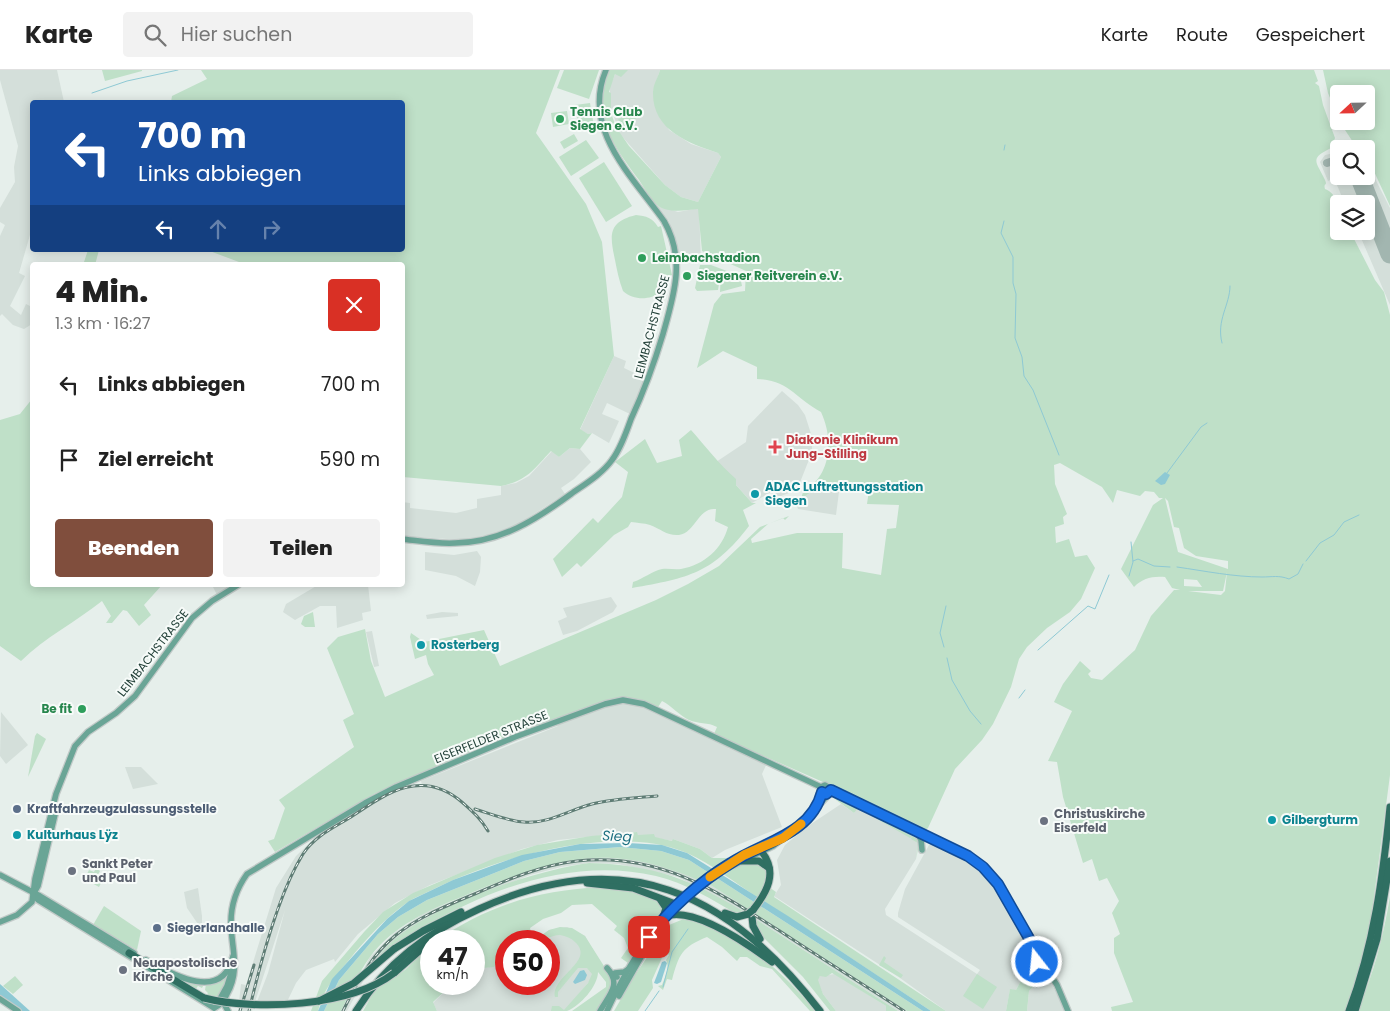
<!DOCTYPE html>
<html lang="de">
<meta charset="utf-8">
<style>
body{margin:0;font-family:Poppins,sans-serif;background:#f2f2f2;color:#222;height:100vh;display:flex;flex-direction:column;font-size:19px;white-space:nowrap}
*{box-sizing:border-box;margin:0}
p{font-size:16px;color:#767676}
.icon{flex:none;width:28px;height:28px;fill:none;stroke:currentColor;stroke-width:2;stroke-linecap:round;stroke-linejoin:round}
.map{position:relative;flex:1;overflow:hidden}
.side{position:absolute;left:30px;top:192px;width:375px;height:325px;display:flex;flex-direction:column;background:#fff;border-radius:5px;box-shadow:0 2px 12px #0003}
.side>*{flex:none}
.hud{position:absolute;left:30px;top:30px;width:375px;height:152px;border-radius:5px;box-shadow:0 2px 12px #0003;background:#1a4fa0;color:#fff;overflow:hidden}
.needle{width:32px;rotate:248deg}
.tools{position:absolute;left:1330px;top:15px;display:grid;gap:10px}
.tools a{display:grid;place-items:center;width:45px;height:45px;border-radius:5px;background:#fff;box-shadow:0 2px 12px #0003;font-size:25px}
.speed{position:absolute;left:420px;top:860px;display:flex;gap:10px;font-size:25px;font-weight:700;text-align:center}
.speed>*{display:grid;place-content:center;width:65px;height:65px;border-radius:50%;background:#fff;box-shadow:0 2px 12px #0003;line-height:1}
.speed small{font-size:12px;font-weight:400}
.speed .limit{border:8px solid #d22;background:#fff;color:#111}
.pin{position:absolute;display:grid;place-items:center;width:42px;height:42px;color:#fff;margin:-21px;border-radius:10px;box-shadow:0 2px 8px #0006}
.me{position:absolute;width:55px;margin:-28px;rotate:344deg;stroke-linejoin:round;filter:drop-shadow(0 0 4px #0008)}
.turn{display:flex;align-items:center;gap:18px;height:105px;padding:0 25px;font-size:22px}
.turn .icon{width:65px;height:65px;stroke-width:2.5}
.turn b{display:block;font-size:35px;line-height:42px}
.lanes{display:flex;align-items:center;height:48px;padding:0 25px;background:#0003;justify-content:center;gap:25px;direction:ltr}
.lanes .off{opacity:.35}
.round{display:grid;place-items:center;flex:none;width:52px;height:52px;border-radius:5px;background:#f2f2f2}
.summary{display:flex;align-items:center;justify-content:space-between;height:85px;padding:0 25px}
h1{font-size:30px;font-weight:800;line-height:38px}
.action{display:flex;gap:10px;margin-top:auto;padding:10px 25px}
.action a{flex:1;height:58px;border-radius:5px;background:#804e3d;color:#fff;font-size:20px;font-weight:800;line-height:58px;text-align:center}
.action a+a{background:#f2f2f2;color:#222}
ul{padding:0;list-style:none}
li{display:flex;align-items:center;gap:15px;height:75px;padding:0 25px}
li div{flex:1}
li b{display:block;font-size:19px}
li em{font-style:normal}
header{display:flex;align-items:center;gap:30px;box-sizing:border-box;height:70px;padding:0 25px;background:#fff;border-bottom:1px solid #e0e0e0}
header strong{font-size:24px}
nav{display:flex;gap:28px;margin-inline-start:auto;font-size:18px}
.search{width:350px;height:45px;background:#f2f2f2;display:flex;align-items:center;gap:12px;box-sizing:border-box;padding:0 18px;border-radius:5px;color:#767676;font-size:19px}
.map>svg:first-child{display:block}
.built{fill:#d4dfda}
.green{fill:#bfe0c8;fill-rule:evenodd}
.water{fill:#8ec9d4}
.lines{fill:none;stroke-linecap:round;stroke-linejoin:round}
.stream{stroke:#8ec9d4;stroke-width:1}
.taxiway{stroke:#a2b6b0;stroke-width:8}
.runway{stroke:#a2b6b0;stroke-width:19}
.major-casing{stroke:#c2cac8;stroke-width:8}
.highway-casing{stroke:#c2cac8;stroke-width:9}
.major{stroke:#6aa596;stroke-width:5.5}
.highway{stroke:#2f6f62;stroke-width:7}
.rail-casing{stroke:#5f7d75;stroke-width:3}
.rail{stroke:#f7fbf9;stroke-width:1;stroke-dasharray:4;stroke-linecap:butt}
.major-bridge-casing{stroke:#c2cac8;stroke-width:8;stroke-linecap:butt}
.highway-bridge-casing{stroke:#c2cac8;stroke-width:9;stroke-linecap:butt}
.major-bridge{stroke:#6aa596;stroke-width:5.5}
.highway-bridge{stroke:#2f6f62;stroke-width:7}
.route-casing{stroke:#114b97;stroke-width:12}
.route{stroke:#1a73e8;stroke-width:9}
.slow{stroke:#f59e0b;stroke-width:9}
.leisure-dot{fill:#2e9e5b;stroke:#f7fbf9;stroke-width:2}
.health-dot{fill:#e0444e;stroke:#f7fbf9;stroke-width:2}
.culture-dot{fill:#0f9aa8;stroke:#f7fbf9;stroke-width:2}
.service-dot{fill:#5c6f8a;stroke:#f7fbf9;stroke-width:2}
.worship-dot{fill:#6b7280;stroke:#f7fbf9;stroke-width:2}
.labels{text-anchor:middle;stroke-width:4;stroke-linejoin:round;paint-order:stroke}
.leisure-label{font-size:12px;font-weight:bold;fill:#27864d;stroke:#f7fbf9;text-anchor:start}
.street-label{font-size:12px;fill:#24423a;stroke:#f7fbf9}
.health-label{font-size:12px;font-weight:bold;fill:#be3a42;stroke:#f7fbf9;text-anchor:start}
.culture-label{font-size:12px;font-weight:bold;fill:#0d838f;stroke:#f7fbf9;text-anchor:start}
.service-label{font-size:12px;font-weight:bold;fill:#4e5e75;stroke:#f7fbf9;text-anchor:start}
.worship-label{font-size:12px;font-weight:bold;fill:#5b616d;stroke:#f7fbf9;text-anchor:start}
.water-label{font-size:14px;font-style:italic;fill:#1c6f80;stroke:#f7fbf9}
</style>
<header>
<strong>Karte</strong>
<div class="search"><svg class="icon" aria-label="search" viewBox="0 0 24 24"><circle cx="10" cy="10" r="6"/><path d="M15 15l6 6"/></svg>Hier suchen</div>
<nav><a>Karte</a><a>Route</a><a>Gespeichert</a></nav>
</header>
<div class="map">
<svg width="1390" height="941" viewBox="0 0 1390 941">
<rect width="100%" height="100%" fill="#e6efeb"/>
<g class="built">
<path d="M0 0H57L64 32H32V158L19 203 25 206 10 236 21 245 26 234 32 237V254L24 259 13 255 2 244 0 246V166L5 155 0 152V138L15 112 14 97 18 76 0 10Z"/>
<path d="M617 0H660L653 21 669 60 691 74 718 83 721 87 698 132 681 127 665 115 620 64 610 35V16Z"/>
<path d="M1339 82V106H1366V91L1390 138V235L1358 161H1366V134H1345L1334 108 1328 111 1320 92 1325 85Z"/>
<path d="M657 135 678 142 699 138 701 191 682 192 669 151Z"/>
<path d="M614 286 626 291 624 298 645 308 630 344 607 333 602 344 619 351 609 373 592 363 588 364 580 360Z"/>
<path d="M782 321 798 335 805 345 812 367V382L797 420 781 426H774L771 422 752 433 716 392 746 372 748 356Z"/>
<path d="M570 378 580 379 591 392 574 409 561 418 565 424 520 453 492 464 462 470 403 466 402 432 410 433V438L456 443 477 438V429L501 425V416L516 413 529 406 552 381 559 387Z"/>
<path d="M826 412 840 414 836 445 798 439 797 436 801 429Z"/>
<path d="M477 481 481 487 480 502 475 516 456 506 425 500V482L454 485Z"/>
<path d="M212 515H232L217 525Z"/>
<path d="M318 515H368L371 541 362 543 363 550 337 558 336 536H320L295 550 283 542 286 534Z"/>
<path d="M611 527 617 536 613 542 577 561 563 565 558 551 567 547 563 538Z"/>
<path d="M442 542 458 543V546L427 549 426 545Z"/>
<path d="M372 561 379 596 374 597 366 562Z"/>
<path d="M632 631 728 675V678L767 693 762 704 782 757 725 780 712 788 700 779 673 769V771L638 765 636 762 558 770 522 779 430 815 395 833 358 864 335 892 334 889 306 900 296 913 285 936 255 937 268 903 285 840 252 941H238L241 914 246 915 276 818 296 786 317 766 318 768 361 740 407 716 422 715 421 711 558 656 557 652 605 634Z"/>
<path d="M1 642 28 675 6 694 0 686Z"/>
<path d="M125 697H141L158 714 133 719Z"/>
<path d="M841 734 854 743 858 737 907 762 918 770 916 789 885 839 886 845 977 904 980 900 898 847V843L905 819 929 775 934 773 964 788 989 809 1035 885 1034 893 1025 903 1016 920H1010L1006 941H946L900 908 774 826 781 815 777 790 785 775 808 756Z"/>
<path d="M579 788 630 789 650 793 678 800 712 816 907 941H898L754 848 678 807 618 794 589 793 561 797 530 805 434 844 408 860 372 895 347 941H341L370 887 394 863 424 843 524 801Z"/>
<path d="M198 818 202 846V857H200L187 838 184 822Z"/>
<path d="M567 857 585 866 602 896 565 941H437L433 933 448 918 459 914H474V907L484 898 506 894V914H549V871H534L549 860Z"/>
<path d="M1045 903 1059 927 1065 941H1027L1029 921Z"/>
<path d="M835 904 886 936V941H836L823 924 817 910 820 906Z"/>
</g>
<g class="green">
<path d="M102 0H142V1L105 11Z"/>
<path d="M201 0H560L536 63 586 134 602 172 614 286 580 359 588 364 592 363 580 379 570 378 559 387 551 381C534 399 527 411 501 416L403 407 402 195H247L207 180H402V32H171L172 26 207 9Z"/>
<path d="M564 0H599L589 29 557 18Z"/>
<path d="M610 0H628L621 7 615 4 609 22 611 23V43L616 57 629 76 665 115 681 127 698 132 721 87 718 83C688 73 652 60 653 22 653 15 658 7 660 0H1314L1318 11 1315 13 1319 16 1323 35 1335 68 1331 78C1309 89 1316 91 1325 110 1328 117 1323 112 1325 119 1341 125 1339 147 1339 161H1350L1375 210 1384 222 1390 245V705L1372 842 1360 898 1345 941H1112L1111 937 1133 932 1114 883V868L1120 864 1112 843 1119 831 1107 808 1099 811 1092 789 1083 793 1063 727 1057 692 1048 691 1072 641 1054 632 1063 614 1080 591 1091 601 1088 604 1091 608 1102 610 1135 580 1151 546 1174 520H1180L1172 518 1165 507C1152 506 1143 508 1134 517L1121 499 1153 435 1163 428H1159L1154 422 1145 421 1140 426 1117 420 1113 433 1102 417 1060 393 1054 395 1055 414 1067 444 1063 447 1064 454 1055 457 1056 473 1069 469 1075 487 1087 485 1095 498 1081 529 1070 542 1047 558 1027 577 1019 589 1011 617 993 654 982 670 955 699 928 758 924 761 832 716 714 664 717 657C708 652 698 654 689 650 680 646 672 636 662 631L658 637 642 630 619 628 482 676 374 724 275 782 268 771 274 769 285 738 279 730 354 677 343 650 354 644 327 578 338 567 365 559 371 591 385 627 434 605 428 594 426 585 415 589 410 567 411 563 424 572 484 560 500 596 656 530 688 514 719 496 760 457 789 446 785 450 783 448 768 454 751 469 752 473 797 463H843L842 498 881 505 887 459 896 458 899 435 867 434 869 420 826 412 801 429 803 422C831 406 834 370 821 342 796 329 789 310 757 309V297L723 281 697 298 714 234 722 224 745 221 746 201 702 181 698 139C686 140 668 144 657 135 650 130 644 117 639 110 613 75 590 45 610 0ZM1165 428 1168 431 1174 457 1179 458 1184 478 1196 486 1228 491V499L1178 482ZM1227 502 1225 521 1221 525 1188 521H1223ZM1184 509 1197 510 1202 517 1184 516Z"/>
<path d="M1323 0H1390V136L1366 84V79L1353 72 1339 51H1366V24H1339V50L1328 23Z"/>
<path d="M590 33 594 56 579 59 575 35Z"/>
<path d="M644 39 625 61 618 49Z"/>
<path d="M567 41 569 54 553 57 551 43Z"/>
<path d="M574 64 578 71 564 79 560 72Z"/>
<path d="M586 70 599 88 571 106 559 87Z"/>
<path d="M604 92 632 136 606 152 579 108Z"/>
<path d="M636 145C646 146 653 148 658 157L661 156 672 205 669 206C668 228 638 235 623 221 619 211 617 200 615 190 610 166 607 152 636 145Z"/>
<path d="M88 180H99L95 195H83Z"/>
<path d="M700 195H711L740 206 742 216 720 222 721 201 718 220 697 221 695 218Z"/>
<path d="M32 329V515H162L144 535 151 545 139 556 127 541 123 540 112 553H106L111 546 102 531C76 552 45 567 21 591L0 576V350L20 344Z"/>
<path d="M691 360C706 377 719 394 736 409V415L752 433H756L743 440 749 456C713 503 689 508 632 518L633 512C643 509 652 501 662 499 668 498 675 500 681 499 704 495 722 479 728 457L715 451 716 439C698 437 696 462 679 465 667 466 661 459 650 455 644 453 637 453 631 452L628 457 614 465 581 497 577 493 562 507 553 489 593 448 598 453 622 427 628 402 615 392 645 369 657 393 682 386 679 370Z"/>
<path d="M313 542 315 557H305L301 554 304 546Z"/>
<path d="M37 663 46 669 28 707 35 666Z"/>
<path d="M836 726 916 768 919 774 916 789 918 773 911 769 912 766 910 768 858 738 854 743 832 727Z"/>
<path d="M637 762 638 765 654 764 655 767 672 771 673 769 700 779 712 788H728L738 795 756 791C767 799 768 802 766 815L776 822 774 827 946 941H931C873 903 816 864 757 827 735 813 712 794 687 783 619 753 502 786 438 817 429 822 417 826 408 832 386 847 366 869 349 890 336 905 322 921 318 941H311L322 911 364 862 383 842 413 823 495 788 537 775 591 766Z"/>
<path d="M620 777 661 781 689 790 923 941H907L712 816C611 770 562 785 464 826 429 840 393 856 370 887 358 903 350 923 341 941H324L339 910 378 864 398 847 427 830 524 791 560 782Z"/>
<path d="M968 789C1001 811 1016 849 1034 882V900C1044 903 1048 904 1053 913L1049 907 1044 905 1029 921 1027 941H1006L1010 919 1016 920 1025 903 1034 893V882L995 815Z"/>
<path d="M589 793C656 795 690 809 746 843L738 845C712 829 685 813 656 806 576 787 493 817 424 857 406 868 389 882 372 895 379 886 386 876 395 869 436 834 536 800 589 793Z"/>
<path d="M96 798 100 801 96 808 102 811 99 817 88 811 89 806 87 804 89 800 94 802Z"/>
<path d="M602 817C624 820 644 822 663 836L661 844 628 893 621 888 628 878 624 868 614 860 617 856 592 834 572 835 561 843 543 849 530 858 531 862 521 871H506V884L494 897 484 898 474 907V871H436C488 835 539 820 602 817Z"/>
<path d="M1390 827V941H1357C1374 904 1383 867 1390 827Z"/>
<path d="M104 836 141 861 137 880 93 855Z"/>
<path d="M686 848C739 863 781 899 815 941H810L772 899 760 896 747 887H740L737 891 722 877 707 867C682 877 679 884 672 910L667 909 663 920 658 916 662 915C665 907 670 898 666 890L669 885 665 881 652 910 653 918 638 941H614L635 905 669 855Z"/>
<path d="M754 848 898 941H886V936L832 903 826 907 820 906 818 910 823 924 836 941H830L803 907 756 860Z"/>
<path d="M560 857 572 858 585 866 614 912 599 941H572L606 917V912L598 902C598 916 580 936 567 941 563 941 556 941 551 941L552 936H559L564 940 588 913 592 904 587 898H578L558 922V927H555C551 906 596 891 575 872 571 868 566 866 560 865 551 865 544 871 534 871L549 860Z"/>
<path d="M431 875V914H459L448 918 433 932 437 941H363L375 920 405 900Z"/>
<path d="M884 886 886 888 884 892 903 905 901 908 879 895Z"/>
<path d="M166 902 186 911 226 909 224 920 218 928 206 926 208 923 205 920 206 914H204L202 918 198 916 195 920Z"/>
<path d="M977 904 997 917 983 939 963 926Z"/>
<path d="M15 906 23 915 13 924 3 916Z"/>
</g>
<g class="water">
<path d="M1165 402 1170 405 1165 414 1161 415 1155 411Z"/>
<path d="M628 773 662 775 687 783 788 846 931 941H923L689 790 661 781 620 777 560 782 524 791 427 830 398 847 378 864 339 910 324 941H318L332 909 387 849 409 831 453 810 522 785 580 774Z"/>
<path d="M665 891 667 893 661 912 657 914 654 913 662 892Z"/>
<path d="M584 900 587 905 585 910 575 914 573 912 580 901Z"/>
<path d="M0 914 30 941H18L0 926Z"/>
</g>
<g class="lines">
<g class="stream">
<path d="M92 23 127 11 178 0"/>
<path d="M1004 80 1005 75"/>
<path d="M1004 151 1001 163 1013 187V213L1016 224 1015 268 1022 287 1024 306 1033 320 1059 385"/>
<path d="M1222 273C1216 250 1230 235 1230 216"/>
<path d="M1167 403 1201 357 1207 353"/>
<path d="M1133 491 1138 489 1154 496 1170 497"/>
<path d="M1306 491 1320 473 1334 465 1344 452 1359 445"/>
<path d="M1177 497C1205 501 1234 507 1262 507 1272 507 1279 505 1289 509L1298 504 1303 494"/>
<path d="M1129 506 1133 492 1131 472"/>
<path d="M944 577 940 563 946 536"/>
<path d="M1038 580 1088 536 1095 539 1109 505"/>
<path d="M947 588 952 610 970 641 981 654"/>
<path d="M1019 628 1025 620"/>
<path d="M663 917 672 882 688 859"/>
<path d="M645 941 659 921"/>
</g>
<g class="taxiway">
<path d="M1327 93 1339 89"/>
<path d="M1358 106 1360 108"/>
</g>
<path class="runway" d="M1360 108 1390 184"/>
<defs>
<g id="major">
<path d="M402 469C420 471 438 474 455 473 500 473 537 449 571 424 585 414 602 404 612 390 621 378 626 363 631 349 644 321 654 294 663 264 674 225 686 189 664 151 632 106 581 59 606 0"/>
<path d="M829 720 844 725 968 786 983 797 998 814 1041 891"/>
<path d="M817 735 821 717 825 715 828 717V722H822"/>
<path d="M917 762 921 770 922 780"/>
<path d="M731 793 772 773"/>
<path d="M734 795 773 776 804 751 829 724 837 723"/>
<path d="M0 805 40 826 134 883"/>
<path d="M34 823 38 816 57 736"/>
<path d="M33 824 38 830 214 938"/>
<path d="M0 852 17 845 32 832 35 809 56 724 75 676 88 662 116 643 135 626 192 548 212 531 238 515"/>
<path d="M146 890C173 905 223 933 233 886"/>
<circle cx="1040" cy="895" r="5"/>
<path d="M1045 897 1057 915 1068 941"/>
<path d="M617 907 615 903 624 902 630 898"/>
<path d="M619 926 644 882"/>
<path d="M0 929 18 941"/>
<path d="M223 932 228 941"/>
<path d="M217 934 227 916 232 900"/>
<path d="M214 938C221 935 224 931 227 924 241 899 231 878 231 852 231 834 237 818 247 804L365 733 396 717 515 667 605 634 623 630 644 634 821 717"/>
<path d="M600 941C609 925 622 914 607 898"/>
<path d="M607 941C621 910 652 853 679 834"/>
</g>
<g id="highway">
<path d="M742 791H759L769 798"/>
<path d="M587 813 633 818 678 835"/>
<path d="M660 829 666 838 663 847"/>
<path d="M753 840C767 822 778 803 762 782"/>
<path d="M725 843 737 847 748 844"/>
<path d="M670 845C699 840 749 875 772 892"/>
<path d="M752 847 753 856 760 869"/>
<path d="M394 879 423 861 461 842"/>
<path d="M129 883 204 928"/>
<path d="M394 903 435 867"/>
<path d="M356 941C386 893 428 862 479 839 623 773 728 821 820 941"/>
<path d="M1349 941C1374 875 1383 806 1390 737"/>
<path d="M1355 941 1377 869 1390 791"/>
</g>
</defs>
<use href="#major" class="major-casing"/>
<use href="#highway" class="highway-casing"/>
<use href="#major" class="major"/>
<use href="#highway" class="highway"/>
<defs>
<g id="rail">
<path d="M475 739C491 744 508 751 524 752 549 754 569 740 592 734 613 729 635 728 657 726"/>
<path d="M240 941 254 895"/>
<path d="M249 941C260 894 278 824 303 784 315 766 333 758 351 747 388 722 423 698 463 733 473 742 481 749 488 761"/>
<path d="M343 941C379 866 402 854 477 823 509 809 542 795 577 791 662 782 722 824 789 867 827 892 866 916 904 941"/>
</g>
</defs>
<use href="#rail" class="rail-casing"/>
<use href="#rail" class="rail"/>
<defs>
<path id="major-bridge" d="M682 832 709 808 731 793"/>
<g id="highway-bridge">
<path d="M748 844 753 840"/>
<path d="M204 928C255 941 350 937 394 903"/>
<path d="M319 931 354 913 394 879"/>
</g>
</defs>
<use href="#major-bridge" class="major-bridge-casing"/>
<use href="#highway-bridge" class="highway-bridge-casing"/>
<use href="#major-bridge" class="major-bridge"/>
<use href="#highway-bridge" class="highway-bridge"/>
</g>
<g class="lines">
<defs>
<path id="route" d="M649 867C669 839 701 811 731 793 762 772 811 765 822 722L826 724 831 720 968 786 983 797 998 814 1042 891 1037 892"/>
</defs>
<use href="#route" class="route-casing"/>
<use href="#route" class="route"/>
<path class="slow" d="M710 807 744 785 783 768 801 754"/>
</g>
<g class="leisure-dot">
<circle cx="560" cy="49" r="5"/>
<circle cx="642" cy="188" r="5"/>
<circle cx="687" cy="206" r="5"/>
<circle cx="82" cy="639" r="5"/>
</g>
<path class="health-dot" d="M772.5 369.5h5v5h5v5h-5v5h-5v-5h-5v-5h5z"/>
<g class="culture-dot">
<circle cx="755" cy="424" r="5"/>
<circle cx="421" cy="575" r="5"/>
<circle cx="1272" cy="750" r="5"/>
<circle cx="17" cy="765" r="5"/>
</g>
<g class="service-dot">
<circle cx="17" cy="739" r="5"/>
<circle cx="157" cy="858" r="5"/>
</g>
<g class="worship-dot">
<circle cx="1044" cy="751" r="5"/>
<circle cx="72" cy="801" r="5"/>
<circle cx="123" cy="900" r="5"/>
</g>
<g class="labels">
<g class="leisure-label">
<text x="570" y="46">Tennis Club<tspan x="570" dy="14">Siegen e.V.</tspan></text>
<text x="652" y="192">Leimbachstadion</text>
<text x="697" y="210">Siegener Reitverein e.V.</text>
<text x="72" y="643" text-anchor="end">Be fit</text>
</g>
<g class="street-label">
<text transform="translate(652 257) rotate(-75)" y="4">LEIMBACHSTRASSE</text>
<text transform="translate(153 583) rotate(-52)" y="4">LEIMBACHSTRASSE</text>
<text transform="translate(491 667) rotate(-22)" y="4">EISERFELDER STRASSE</text>
</g>
<g class="health-label">
<text x="786" y="374">Diakonie Klinikum<tspan x="786" dy="14">Jung-Stilling</tspan></text>
</g>
<g class="culture-label">
<text x="765" y="421">ADAC Luftrettungsstation<tspan x="765" dy="14">Siegen</tspan></text>
<text x="431" y="579">Rosterberg</text>
<text x="1282" y="754">Gilbergturm</text>
<text x="27" y="769">Kulturhaus Lÿz</text>
</g>
<g class="service-label">
<text x="27" y="743">Kraftfahrzeugzulassungsstelle</text>
<text x="167" y="862">Siegerlandhalle</text>
</g>
<g class="worship-label">
<text x="1054" y="748">Christuskirche<tspan x="1054" dy="14">Eiserfeld</tspan></text>
<text x="82" y="798">Sankt Peter<tspan x="82" dy="14">und Paul</tspan></text>
<text x="133" y="897">Neuapostolische<tspan x="133" dy="14">Kirche</tspan></text>
</g>
<g class="water-label">
<text transform="translate(617 766) rotate(3)" y="5">Sieg</text>
</g>
</g>
</svg>
<div class="tools">
<a><svg class="needle" viewBox="-14 -14 28 28"><path d="M0-13l5 13h-10z" fill="#e53935"/><path d="M0 13l5-13h-10z" fill="#767676"/></svg></a>
<a><svg class="icon" aria-label="search" viewBox="0 0 24 24"><circle cx="10" cy="10" r="6"/><path d="M15 15l6 6"/></svg></a>
<a><svg class="icon" aria-label="layers" viewBox="0 0 24 24"><path d="M12 4l9 5-9 5-9-5zM3 14l9 5 9-5"/></svg></a>
</div>
<div class="speed"><div>47<small>km/h</small></div><div class="limit">50</div></div>
<div class="pin" style="left:649px;top:867px;background:#d93025"><svg class="icon" aria-label="arrive" viewBox="0 0 24 24"><path d="M6 21V4h12l-3 4 3 4H6"/></svg></div>
<svg class="me" style="left:1037px;top:892px" viewBox="-20 -20 40 40"><circle r="17" fill="#1a73e8" stroke="#fff" stroke-width="3"/><path d="M0-11L8 9 0 5-8 9z" fill="#fff"/></svg>
<div class="hud">
<div class="turn"><svg class="icon" aria-label="left" viewBox="0 0 24 24"><path d="M17 20v-9H6M10 6l-5 5 5 5"/></svg><div><b>700 m</b>Links abbiegen</div></div>
<div class="lanes"><svg class="icon" aria-label="left" viewBox="0 0 24 24"><path d="M17 20v-9H6M10 6l-5 5 5 5"/></svg><svg class="icon off" aria-label="ahead" viewBox="0 0 24 24"><path d="M12 20V5M6 11l6-6 6 6"/></svg><svg class="icon off" aria-label="right" viewBox="0 0 24 24"><path d="M7 20v-9h11M14 6l5 5-5 5"/></svg></div>
</div>
<section class="side">
<div class="summary"><div><h1>4 Min.</h1><p>1.3 km · 16:27</p></div><a class="round" style="background:#d93025;color:#fff"><svg class="icon" aria-label="close" viewBox="0 0 24 24"><path d="M6 6l12 12M18 6L6 18"/></svg></a></div>
<ul>
<li><svg class="icon" aria-label="left" viewBox="0 0 24 24"><path d="M17 20v-9H6M10 6l-5 5 5 5"/></svg><div><b>Links abbiegen</b></div><em>700 m</em></li>
<li><svg class="icon" aria-label="arrive" viewBox="0 0 24 24"><path d="M6 21V4h12l-3 4 3 4H6"/></svg><div><b>Ziel erreicht</b></div><em>590 m</em></li>
</ul>
<div class="action"><a>Beenden</a><a>Teilen</a></div>
</section>
</div>
